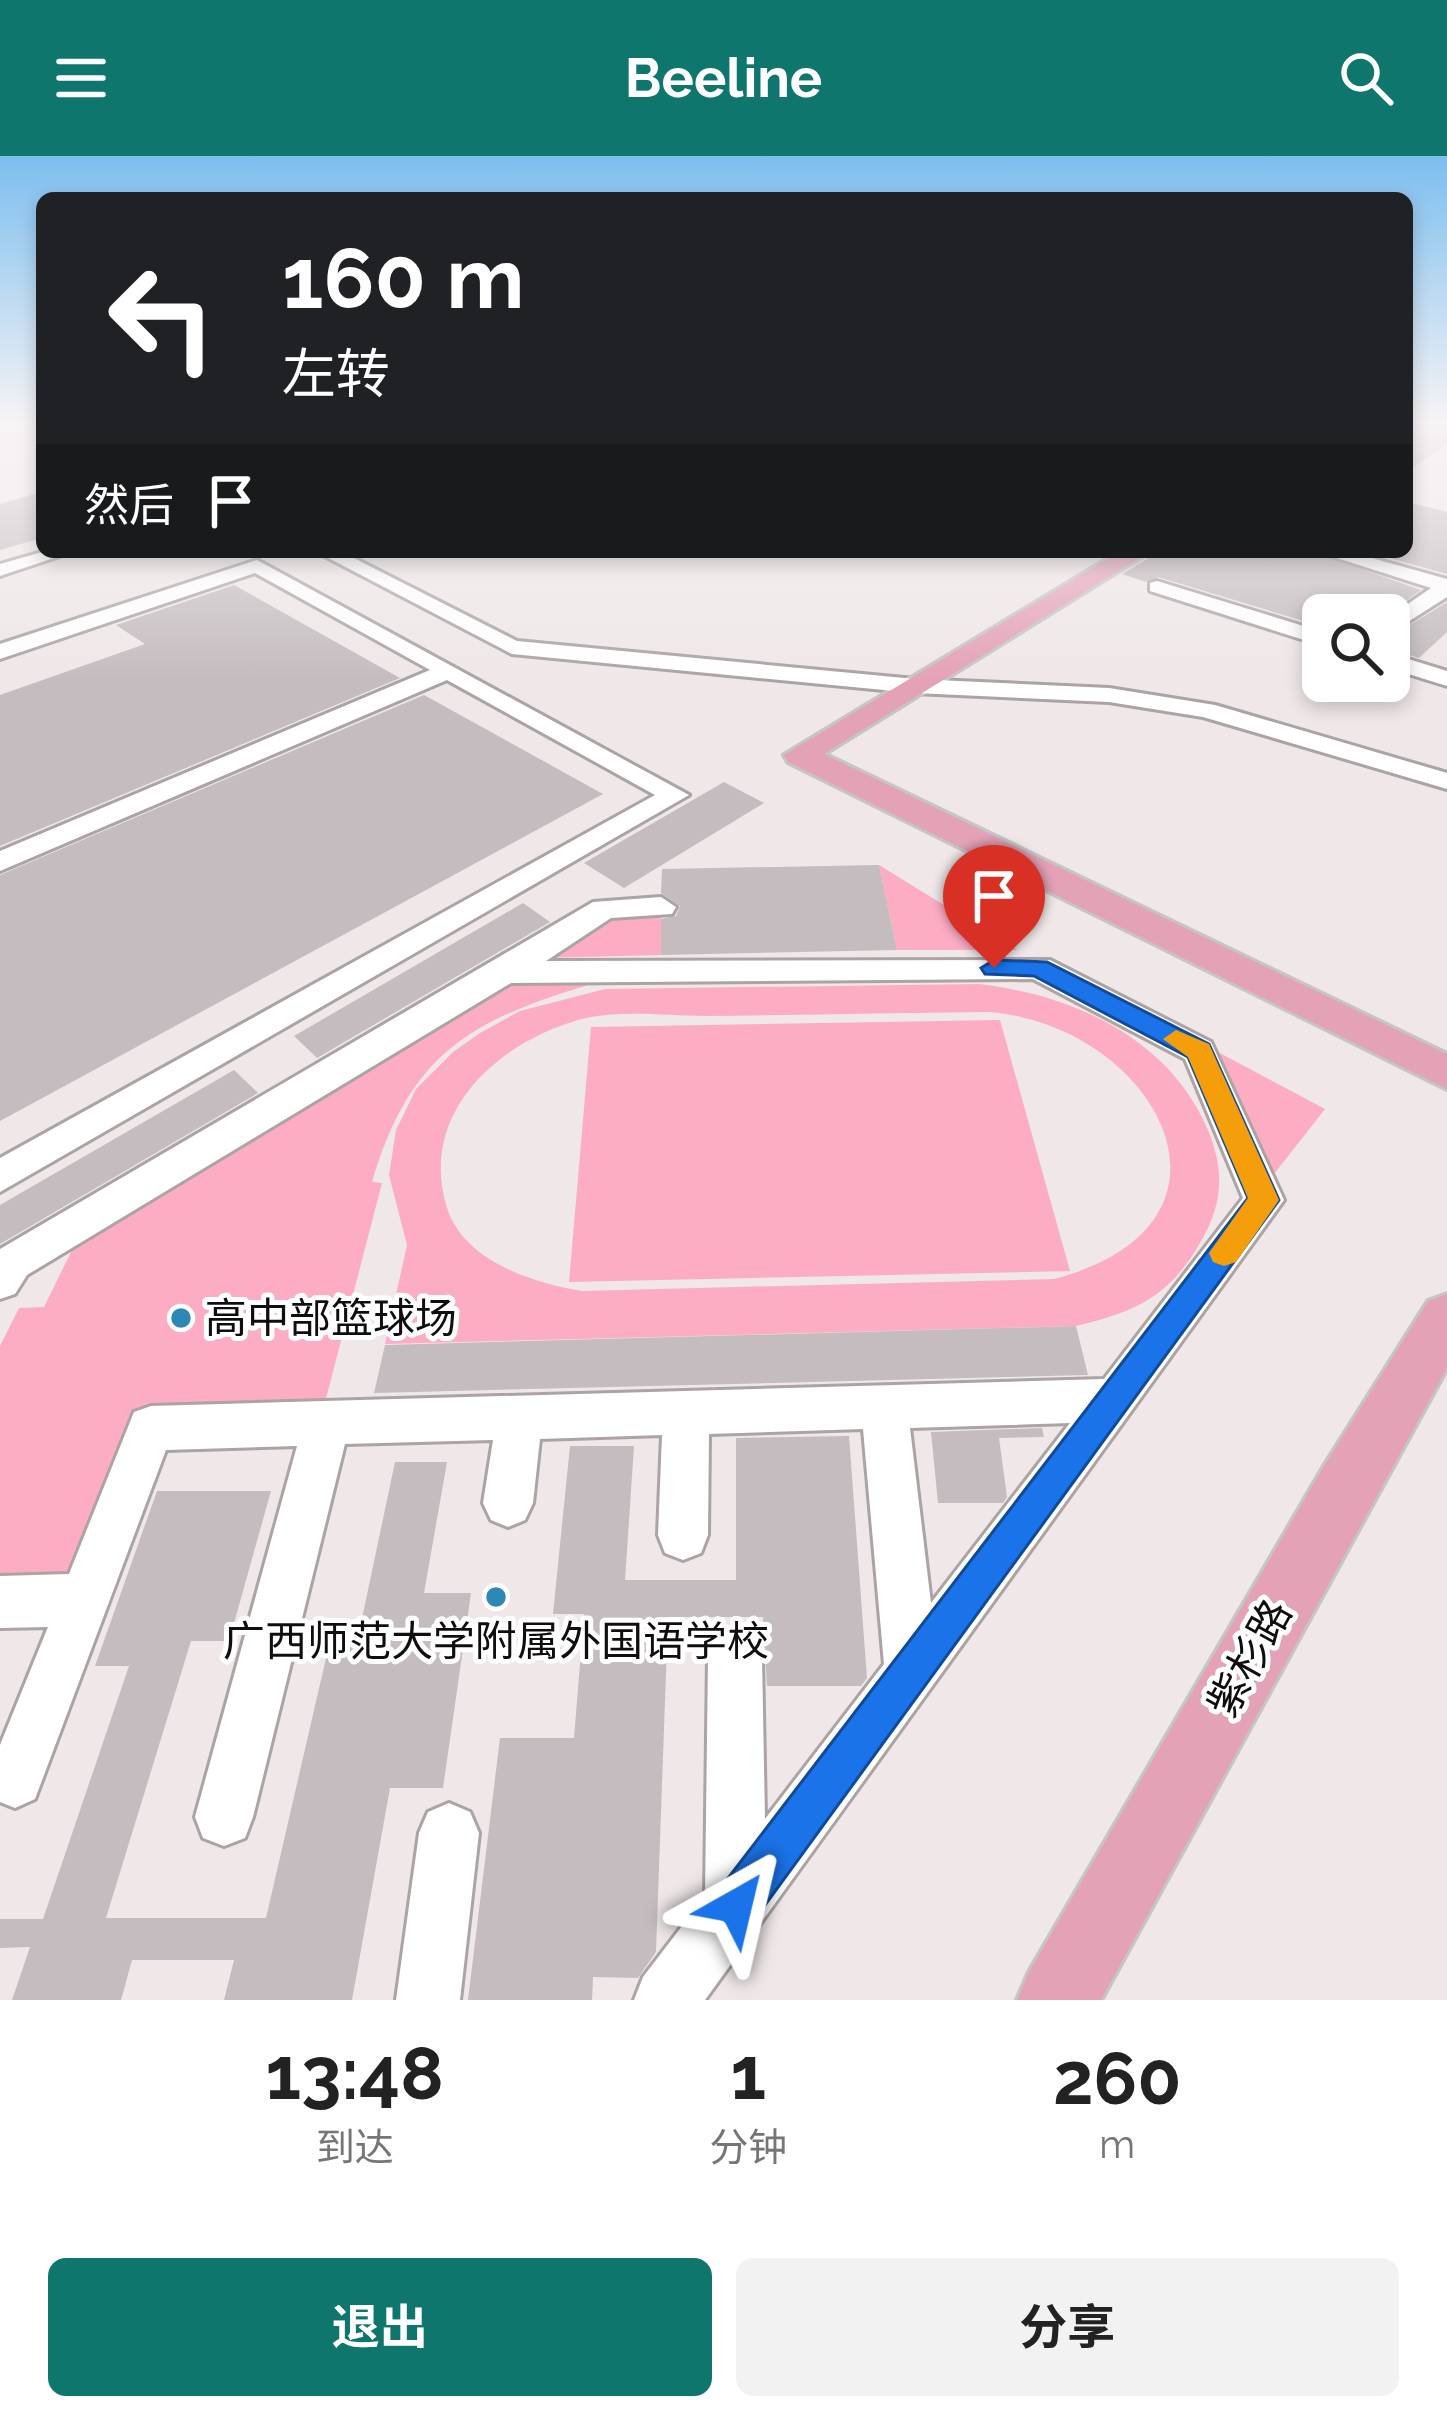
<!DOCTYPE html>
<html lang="zh">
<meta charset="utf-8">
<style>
body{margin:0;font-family:Raleway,"Noto Sans SC",sans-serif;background:#f2f2f2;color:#222;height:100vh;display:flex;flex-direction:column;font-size:45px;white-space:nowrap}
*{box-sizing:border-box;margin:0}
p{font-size:39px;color:#767676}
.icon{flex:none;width:66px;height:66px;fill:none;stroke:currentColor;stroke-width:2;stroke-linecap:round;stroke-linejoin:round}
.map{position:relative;height:1844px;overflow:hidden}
.panel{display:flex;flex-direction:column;background:#fff;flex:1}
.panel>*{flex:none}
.guide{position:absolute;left:36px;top:36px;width:1377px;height:366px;border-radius:18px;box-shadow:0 6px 18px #0003;background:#202124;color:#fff;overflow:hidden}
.fabs{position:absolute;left:1302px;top:438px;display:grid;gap:24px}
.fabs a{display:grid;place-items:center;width:108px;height:108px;border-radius:18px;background:#fff;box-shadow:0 6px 18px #0003;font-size:60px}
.pin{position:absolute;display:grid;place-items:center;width:102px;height:102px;color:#fff;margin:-123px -51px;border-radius:50% 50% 50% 0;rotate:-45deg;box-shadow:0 0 12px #0007}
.pin .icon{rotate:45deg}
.me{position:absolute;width:132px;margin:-66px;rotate:37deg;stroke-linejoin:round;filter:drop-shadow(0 0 9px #0008)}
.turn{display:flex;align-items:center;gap:42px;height:252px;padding:0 48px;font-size:54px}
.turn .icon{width:156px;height:156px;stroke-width:2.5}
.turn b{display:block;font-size:84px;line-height:102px}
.then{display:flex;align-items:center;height:114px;padding:0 48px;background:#0003;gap:24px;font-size:45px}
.eta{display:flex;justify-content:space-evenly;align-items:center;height:204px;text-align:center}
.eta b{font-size:72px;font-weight:700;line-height:84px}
.button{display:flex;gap:24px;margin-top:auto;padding:24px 48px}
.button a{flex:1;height:138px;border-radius:18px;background:#0f766e;color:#fff;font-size:48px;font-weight:700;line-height:138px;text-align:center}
.button a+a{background:#f2f2f2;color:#222}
header{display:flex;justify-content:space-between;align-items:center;height:156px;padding:0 48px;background:#0f766e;color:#fff;font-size:54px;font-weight:700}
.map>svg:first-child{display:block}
.green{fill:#fdadc3;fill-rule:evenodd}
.building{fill:#c4bcbe}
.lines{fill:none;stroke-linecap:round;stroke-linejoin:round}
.minor-casing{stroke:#aba3a4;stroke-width:6}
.major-casing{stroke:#c5c5c5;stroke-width:6}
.minor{fill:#fff;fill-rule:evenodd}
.major{fill:#e4a2b7;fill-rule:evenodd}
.route{fill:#1a73e8;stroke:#114b97;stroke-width:3}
.slow{fill:#f59e0b}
.poi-dot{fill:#2d88b5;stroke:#fff;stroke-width:4.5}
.labels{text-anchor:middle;stroke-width:10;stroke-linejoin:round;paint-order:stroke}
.near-poi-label{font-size:42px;fill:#0f0d0d;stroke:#fff;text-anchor:start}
.near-street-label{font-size:42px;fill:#0f0d0d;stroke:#fff}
</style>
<header><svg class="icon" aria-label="menu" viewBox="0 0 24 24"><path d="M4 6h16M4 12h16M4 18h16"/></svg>Beeline<svg class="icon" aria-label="search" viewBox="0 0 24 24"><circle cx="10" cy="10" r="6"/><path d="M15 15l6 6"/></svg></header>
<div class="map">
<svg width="1447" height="1844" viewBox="0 0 1447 1844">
<rect width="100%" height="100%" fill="#efe7e8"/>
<g class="green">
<path d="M879 709 1017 794H897Z"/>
<path d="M661 759V799L540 802 604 760Z"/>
<path d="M605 824C476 862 412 891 372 1026L382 1027 322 1258H149L72 1430H0V1190L19 1152 44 1151 75 1088 516 825Z"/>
<path d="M979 828C1073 839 1169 882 1208 974 1225 1016 1223 1048 1200 1087 1169 1141 1135 1156 1076 1170L385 1188 407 1089 389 1019 396 974 416 933 453 896 480 877 520 855 605 833ZM990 856C1157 871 1264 1068 1054 1123L582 1135C533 1127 464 1105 447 1052 418 959 495 888 578 864 616 853 666 860 706 860 801 859 895 857 990 856Z"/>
<path d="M1000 864 1070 1115 569 1126 591 871Z"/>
<path d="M1216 895 1325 953 1274 1018Z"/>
</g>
<g class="building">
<path d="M1407 266H1447V288L1407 315Z"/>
<path d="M42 336V382L0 394V348Z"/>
<path d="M1407 346 1447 356V418L1367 396H1407Z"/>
<path d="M1159 396H1314L1421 434 1386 459H1323V471L1158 421 1146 426 1122 418Z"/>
<path d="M234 429 400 522 0 690V539L145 488 116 469Z"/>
<path d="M1447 446V476L1419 502 1389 493V482Z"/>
<path d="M424 539 603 638 0 965V719Z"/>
<path d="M724 626 764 647 624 732 584 707Z"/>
<path d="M879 709 897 794 661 799V763L676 760 680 750 661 737 662 713Z"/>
<path d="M523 747 550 766 317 902 294 880Z"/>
<path d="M234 914 258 937 0 1088V1049Z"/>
<path d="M1076 1170 1088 1219 374 1237 385 1189Z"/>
<path d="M1042 1272 1044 1281 999 1282 1007 1341 1003 1347H938L931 1276Z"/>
<path d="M849 1280 867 1522 861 1530H767L763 1461H668L656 1796 638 1822 593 1821 592 1844H468L500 1582H574L584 1458H553L570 1290H634L625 1424H736V1282Z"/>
<path d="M395 1306H447L424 1437H471L443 1632H390L352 1844H224L234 1804H132L121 1844H12L30 1791 0 1792V1763H43L129 1510H95L157 1335H271L229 1485H191L106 1762H266L333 1472H360Z"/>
</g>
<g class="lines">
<defs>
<g id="minor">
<path d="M42 396H72L0 420V408Z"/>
<path d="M317 396H342L517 485 915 523 1109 532 1215 549 1447 617V633L1203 561 1109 546 915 537 512 498Z"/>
<path d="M1318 396H1350L1447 423V441L1389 478V461L1431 432Z"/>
<path d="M257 404 689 639 0 1036V1002L655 639 447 524 0 715V695L430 514 255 417 0 503V488Z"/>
<path d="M1157 425 1323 476V490L1150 435V427Z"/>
<path d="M1389 497 1447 515V530L1389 512Z"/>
<path d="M661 741 676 751 672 758 611 762 546 805 1050 804 1211 886 1284 1044 705 1844H634L643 1821 705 1740 708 1501 716 1482 735 1474 754 1482 762 1501 765 1663 884 1508 863 1273 709 1278 708 1379 701 1397 683 1404 665 1397 658 1379 662 1279 540 1283 533 1347 525 1364 508 1371 491 1364 483 1347 493 1284 345 1288 253 1661 245 1682 224 1690 203 1682 195 1661 297 1290 166 1294 35 1643 15 1652 0 1646V1589L48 1471 0 1472V1420L69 1418 134 1256 151 1250 1104 1223 1243 1042 1185 903 1033 823 511 827 27 1119 15 1138 0 1143V1093L593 746ZM1070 1267 931 1447 910 1272Z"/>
<path d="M449 1647 470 1656 479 1677 460 1844H396L419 1677 428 1656Z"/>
</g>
<g id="major">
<path d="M1119 396H1149L824 598 1447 898V933L788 606 784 599Z"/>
<path d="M1447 1138V1212L1101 1844H1017L1029 1816 1324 1310 1428 1145Z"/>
</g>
</defs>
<use href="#minor" class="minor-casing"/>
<use href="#major" class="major-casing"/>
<use href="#minor" class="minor"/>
<use href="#major" class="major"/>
</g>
<linearGradient id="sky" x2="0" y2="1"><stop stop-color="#7cbeef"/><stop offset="0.51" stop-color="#f8f4f5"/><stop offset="1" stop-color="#f8f4f5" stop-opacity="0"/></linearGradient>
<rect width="1447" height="524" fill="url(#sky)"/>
<path class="route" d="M994 804 1047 806 1209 888 1279 1044 752 1767 736 1773 719 1767 713 1750 719 1734 1248 1042 1188 901 1034 820 985 818 981 812Z"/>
<path class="slow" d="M1176 874 1209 888 1279 1044 1236 1106 1224 1110 1213 1106 1209 1097 1248 1042 1188 901 1163 883Z"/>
<g class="poi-dot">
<circle cx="181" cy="1162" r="12"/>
<circle cx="496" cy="1441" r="12"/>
</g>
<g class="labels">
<g class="near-poi-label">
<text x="205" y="1177">高中部篮球场</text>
<text x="496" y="1500" text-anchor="middle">广西师范大学附属外国语学校</text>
</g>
<g class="near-street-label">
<text transform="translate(1249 1502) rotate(-61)" y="15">紫杉路</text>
</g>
</g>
</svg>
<div class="fabs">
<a><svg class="icon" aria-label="search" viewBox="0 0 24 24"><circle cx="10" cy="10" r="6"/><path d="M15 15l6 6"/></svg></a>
</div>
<div class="pin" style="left:994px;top:812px;background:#d93025"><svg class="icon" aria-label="arrive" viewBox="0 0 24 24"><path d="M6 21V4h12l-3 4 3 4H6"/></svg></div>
<svg class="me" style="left:736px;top:1750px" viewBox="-20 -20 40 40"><path d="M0-17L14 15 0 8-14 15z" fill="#1a73e8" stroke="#fff" stroke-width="4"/></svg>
<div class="guide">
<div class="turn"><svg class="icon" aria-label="left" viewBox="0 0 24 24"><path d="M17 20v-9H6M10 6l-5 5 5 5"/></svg><div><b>160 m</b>左转</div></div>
<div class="then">然后<svg class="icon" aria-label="arrive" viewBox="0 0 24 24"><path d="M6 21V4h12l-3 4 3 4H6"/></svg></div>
</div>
</div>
<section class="panel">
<div class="eta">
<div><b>13:48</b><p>到达</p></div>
<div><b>1</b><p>分钟</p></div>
<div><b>260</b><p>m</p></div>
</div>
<div class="button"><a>退出</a><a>分享</a></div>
</section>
